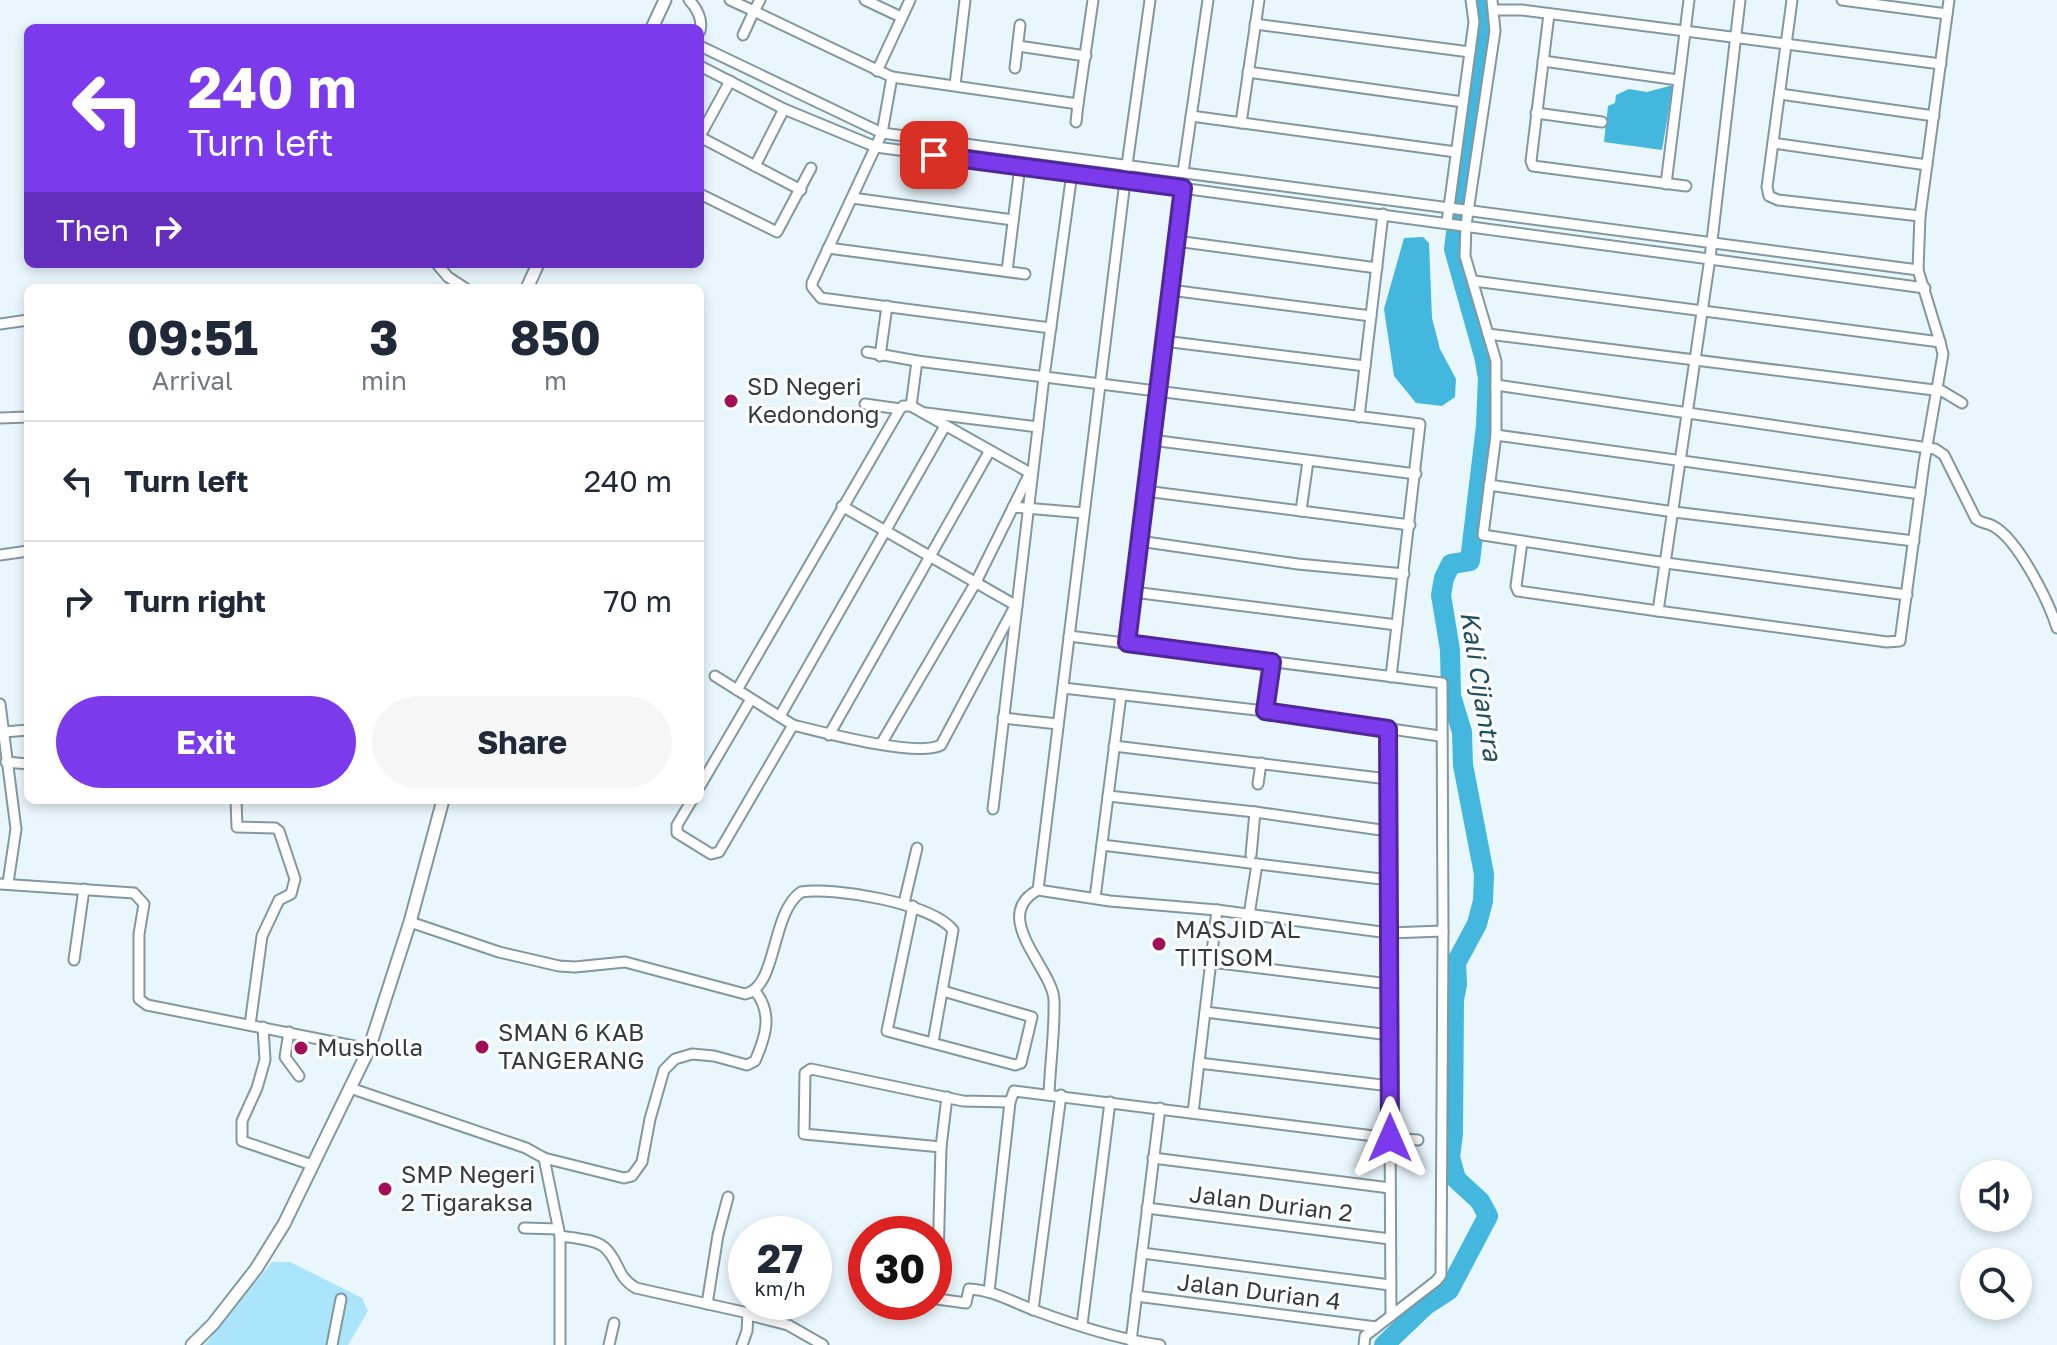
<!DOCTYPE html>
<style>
body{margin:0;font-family:"Golos Text",sans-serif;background:#f6f6f7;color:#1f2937;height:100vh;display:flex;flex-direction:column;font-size:30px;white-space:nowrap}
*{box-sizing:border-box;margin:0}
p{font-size:26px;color:#747a83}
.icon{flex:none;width:44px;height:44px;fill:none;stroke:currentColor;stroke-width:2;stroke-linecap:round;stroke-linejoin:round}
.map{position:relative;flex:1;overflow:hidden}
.drawer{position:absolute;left:24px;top:284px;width:680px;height:520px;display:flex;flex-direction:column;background:#fff;border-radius:12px;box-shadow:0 4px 12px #0003}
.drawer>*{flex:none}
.hud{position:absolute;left:24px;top:24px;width:680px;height:244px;border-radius:12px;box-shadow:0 4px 12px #0003;background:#7c3aed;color:#fff;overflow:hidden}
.tools{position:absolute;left:1960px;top:1160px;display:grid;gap:16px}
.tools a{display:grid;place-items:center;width:72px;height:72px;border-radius:50%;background:#fff;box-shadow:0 4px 12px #0003;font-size:40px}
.speed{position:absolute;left:728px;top:1216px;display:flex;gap:16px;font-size:40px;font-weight:700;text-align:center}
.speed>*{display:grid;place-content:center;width:104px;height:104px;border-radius:50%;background:#fff;box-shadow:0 4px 12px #0003;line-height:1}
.speed small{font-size:20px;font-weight:400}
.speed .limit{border:12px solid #d22;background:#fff;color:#111}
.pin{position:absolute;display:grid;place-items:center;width:68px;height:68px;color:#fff;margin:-34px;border-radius:16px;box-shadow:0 4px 12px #0006}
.me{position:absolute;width:88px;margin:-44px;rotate:0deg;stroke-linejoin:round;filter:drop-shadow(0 0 6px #0008)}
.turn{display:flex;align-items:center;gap:28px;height:168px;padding:0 32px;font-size:36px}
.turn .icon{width:104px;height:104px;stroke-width:2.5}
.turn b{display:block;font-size:56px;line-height:68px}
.then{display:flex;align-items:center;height:76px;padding:0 32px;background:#0003;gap:16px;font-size:30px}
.eta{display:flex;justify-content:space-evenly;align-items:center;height:136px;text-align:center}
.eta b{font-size:48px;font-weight:700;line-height:56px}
.primary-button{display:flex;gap:16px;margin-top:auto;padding:16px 32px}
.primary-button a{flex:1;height:92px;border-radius:48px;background:#7c3aed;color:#fff;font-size:32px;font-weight:700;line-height:92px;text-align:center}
.primary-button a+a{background:#f6f6f7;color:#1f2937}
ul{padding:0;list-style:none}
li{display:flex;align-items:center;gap:24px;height:120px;padding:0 32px;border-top:2px solid #e0e1e3}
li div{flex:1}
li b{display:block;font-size:30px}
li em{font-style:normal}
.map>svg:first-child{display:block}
.green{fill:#abe5fb}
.water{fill:#43b7dd}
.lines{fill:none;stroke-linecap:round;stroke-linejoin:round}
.river{stroke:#43b7dd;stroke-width:20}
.minor-casing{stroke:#8198a1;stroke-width:13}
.tertiary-casing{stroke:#8198a1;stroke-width:15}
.minor{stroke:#fff;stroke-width:9}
.tertiary{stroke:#fff;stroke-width:11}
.route-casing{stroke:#51269a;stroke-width:20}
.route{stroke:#7c3aed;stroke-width:14}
.poi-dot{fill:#a11056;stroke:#fff;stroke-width:3}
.labels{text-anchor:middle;stroke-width:6;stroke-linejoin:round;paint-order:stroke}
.poi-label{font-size:24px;fill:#333c40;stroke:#fff;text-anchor:start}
.street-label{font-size:24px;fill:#333c40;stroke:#fff}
.water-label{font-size:26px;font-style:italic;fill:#1f4f60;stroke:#fff}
</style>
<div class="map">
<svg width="2057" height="1345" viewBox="0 0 2057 1345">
<rect width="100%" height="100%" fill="#e9f7fd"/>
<path class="green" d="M272 1262H290L362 1298 368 1311 348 1345H205Z"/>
<g class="water">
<path d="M1673 85 1662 150 1604 142 1608 106 1615 103 1616 95 1629 89 1647 92Z"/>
<path d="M1423 237 1429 243 1432 318 1440 349 1456 379 1455 397 1442 406 1416 403 1394 376 1384 309 1404 238Z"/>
</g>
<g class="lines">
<path class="river" d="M1384 1345 1426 1305 1449 1290 1488 1216 1480 1201 1456 1179 1450 1157 1453 1134 1454 1000 1457 984 1456 963 1477 924 1483 901 1484 874 1463 765 1462 732 1451 696 1450 650 1441 595 1444 578 1451 564 1470 561 1486 426 1488 378 1484 356 1454 249 1482 30 1480 0"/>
<defs>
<g id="minor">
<path d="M689 0C697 8 703 20 700 31"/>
<path d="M730 0 754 11 743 35"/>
<path d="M760 0 754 11 760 14 892 77"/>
<path d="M865 0 901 17"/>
<path d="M1150 0 1127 165 1038 890 1110 901 1217 910 1389 933 1443 931"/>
<path d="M1492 0 1495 31 1466 225 1465 256 1496 361V435L1483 535 1666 563 1907 595"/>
<path d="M1792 0 1767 187 1769 196 1778 200 1920 216"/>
<path d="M1842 0 1947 14"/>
<path d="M1494 10H1522L1941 64"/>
<path d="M1549 14 1531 161 1533 166 1686 186"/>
<path d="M1255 24 1470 52"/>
<path d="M700 46 882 133 1918 270"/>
<path d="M1018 46 1086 56"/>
<path d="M1543 61 1678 80"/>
<path d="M700 66 784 109 876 147 1925 288"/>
<path d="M1015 68 1020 25"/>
<path d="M877 71 910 0"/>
<path d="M1248 72 1463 102"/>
<path d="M955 85 965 0"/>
<path d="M1780 94 1934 116"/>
<path d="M1536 113 1602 122"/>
<path d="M1191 116 1456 152"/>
<path d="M1076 122 1078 104"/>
<path d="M1241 123 1259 0"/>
<path d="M700 136 730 81"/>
<path d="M700 137 801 190"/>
<path d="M1773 143 1927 165"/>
<path d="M755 166 784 109"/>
<path d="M1183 172 1208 0"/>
<path d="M1666 184 1689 0"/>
<path d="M700 194 777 232 811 168"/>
<path d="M852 198 1013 220"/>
<path d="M1447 222 1474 22 1471 0"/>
<path d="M1176 241 1377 268"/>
<path d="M828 248 1025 274"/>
<path d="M437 264 448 277 465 288"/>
<path d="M1007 271 1020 166"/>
<path d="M1474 281 1940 342 1943 354 1924 463 1900 641 1887 642 1658 611"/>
<path d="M1170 290 1371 316"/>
<path d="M0 324 28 320"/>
<path d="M1051 328 821 298 812 287V283L882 133 892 77 1078 104 1093 0"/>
<path d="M1488 334 1942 391 1962 403"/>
<path d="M1164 341 1365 366"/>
<path d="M1940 342 1918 270 1920 216 1949 0"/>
<path d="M867 352 917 361 1420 424 1391 677"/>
<path d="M880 356 887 306"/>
<path d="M917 361 911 406 1032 474"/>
<path d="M1496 385 1935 449 1944 455 1976 519C1982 524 1986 522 1993 526 2018 539 2049 602 2057 628"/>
<path d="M865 404 900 409"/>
<path d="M926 413 1038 427"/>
<path d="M1359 417 1383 214"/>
<path d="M0 418 28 417"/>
<path d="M1496 435 1920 494"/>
<path d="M1151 440 1416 474"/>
<path d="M1489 485 1674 512 1914 541"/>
<path d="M1145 491 1410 525"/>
<path d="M842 506 1017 606"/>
<path d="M1013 507 1084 513"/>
<path d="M1301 511 1308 461"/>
<path d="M1139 541 1298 564 1404 574"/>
<path d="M1522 542 1516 586 1518 591 1658 611 1710 258 1740 0"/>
<path d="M0 555 28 551"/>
<path d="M1133 592 1397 625"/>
<path d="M1069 636 1442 683 1443 931 1441 1275 1436 1281 1365 1336 1364 1345"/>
<path d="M1127 643 1183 188"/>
<path d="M715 676 793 725"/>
<path d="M1063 688 1265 711 1440 736"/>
<path d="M737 690 900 409 903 406H911"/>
<path d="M0 704 16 829 8 883"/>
<path d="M1265 711 1272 662"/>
<path d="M780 716 945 426"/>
<path d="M1003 718 1058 724"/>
<path d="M1388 729 1391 1316"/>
<path d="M4 732 28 730"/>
<path d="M829 735 989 452"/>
<path d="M881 744 976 582 1030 473"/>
<path d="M1114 746 1388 779"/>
<path d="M6 762 28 764"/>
<path d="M1258 784 1261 763"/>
<path d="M700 786 751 699"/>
<path d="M1108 796 1255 812 1388 831"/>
<path d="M236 800 237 827 275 828 279 831 295 879 291 894 279 900 262 936 250 1025"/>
<path d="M692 800 677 825V833L711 854 719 852 793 725C821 732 918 758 941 745L1014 608"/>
<path d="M993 809 1044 377 1072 173"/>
<path d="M1102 845 1389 880"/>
<path d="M1251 855 1255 812"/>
<path d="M0 884 134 893 144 904 139 934V999L147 1005 369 1049"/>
<path d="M1038 890C989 916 1053 969 1054 1000 1055 1031 1050 1064 1049 1095"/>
<path d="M1095 898 1121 695"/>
<path d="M904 903 917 848"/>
<path d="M913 906 887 1031 1015 1065 1021 1063 1032 1017 943 991"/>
<path d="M1249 915 1257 864"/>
<path d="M410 922 499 952 559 966 575 967 625 962 745 994C778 987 770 914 801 892 836 887 931 903 953 930L933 1042"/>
<path d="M74 960 84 889"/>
<path d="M1211 962 1389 984"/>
<path d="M1205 1012 1390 1035"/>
<path d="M263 1027 265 1060 257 1088 242 1121V1141L312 1165"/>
<path d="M289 1032 285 1057 299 1076"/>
<path d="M1199 1063 1390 1086"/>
<path d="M350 1088 526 1148 544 1158 560 1236V1345"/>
<path d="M947 1097 941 1147 937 1299 966 1303 969 1289C993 1290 1012 1302 1034 1310 1074 1325 1117 1339 1160 1345"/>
<path d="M1193 1113 1217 910"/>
<path d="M941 1147 804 1134 805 1073 811 1069 963 1101 1010 1102"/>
<path d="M544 1158 624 1178 632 1176 642 1162 650 1119 664 1070 675 1059 692 1054 714 1056 747 1065 755 1061C766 1036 773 1013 755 991"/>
<path d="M1153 1158 1390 1188"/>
<path d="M1147 1208 1390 1239"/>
<path d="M524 1228 558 1229"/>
<path d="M560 1236C573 1238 594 1239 604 1247 619 1259 616 1277 636 1288L748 1313 747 1331 742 1345"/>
<path d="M1142 1253 1390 1285"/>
<path d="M989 1292 1010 1102 1014 1091 1390 1138 1418 1140"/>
<path d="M1136 1296 1376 1327"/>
<path d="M707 1304 718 1235 728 1197"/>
<path d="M1033 1310 1061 1095"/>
<path d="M749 1315 788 1325 823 1345"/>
<path d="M1082 1325 1110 1102"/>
<path d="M1131 1341 1160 1108"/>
<path d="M332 1345 341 1299"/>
<path d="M609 1345 614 1323"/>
</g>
<g id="tertiary">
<path d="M652 28 665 0"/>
<path d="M527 288 538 264"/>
<path d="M192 1345 213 1324 256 1269 284 1224 369 1049 410 922 443 800"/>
</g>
</defs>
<use href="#minor" class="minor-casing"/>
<use href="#tertiary" class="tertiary-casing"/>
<use href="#minor" class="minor"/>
<use href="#tertiary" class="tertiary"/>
</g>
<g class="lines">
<defs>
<path id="route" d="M934 155 1183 188 1127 643 1272 662 1265 711 1388 729 1390 1138"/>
</defs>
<use href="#route" class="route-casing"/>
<use href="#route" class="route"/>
</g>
<g class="poi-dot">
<circle cx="731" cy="401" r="8"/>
<circle cx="1159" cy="944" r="8"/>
<circle cx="482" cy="1047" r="8"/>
<circle cx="301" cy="1048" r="8"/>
<circle cx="385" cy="1189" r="8"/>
</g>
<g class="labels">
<g class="poi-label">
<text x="747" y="395">SD Negeri<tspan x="747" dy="28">Kedondong</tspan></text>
<text x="1175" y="938">MASJID AL<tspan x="1175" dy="28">TITISOM</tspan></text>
<text x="498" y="1041">SMAN 6 KAB<tspan x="498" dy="28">TANGERANG</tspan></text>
<text x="317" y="1056">Musholla</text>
<text x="401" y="1183">SMP Negeri<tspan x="401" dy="28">2 Tigaraksa</tspan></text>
</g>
<g class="street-label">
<text transform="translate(1271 1204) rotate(7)" y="8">Jalan Durian 2</text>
<text transform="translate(1259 1292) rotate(7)" y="8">Jalan Durian 4</text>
</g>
<g class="water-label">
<text transform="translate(1481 686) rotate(81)" y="9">Kali Cijantra</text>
</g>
</g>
</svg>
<div class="tools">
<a><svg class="icon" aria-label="sound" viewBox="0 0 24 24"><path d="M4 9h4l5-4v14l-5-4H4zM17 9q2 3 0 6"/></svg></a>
<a><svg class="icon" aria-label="search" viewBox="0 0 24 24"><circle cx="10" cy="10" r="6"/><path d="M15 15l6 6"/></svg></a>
</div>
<div class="speed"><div>27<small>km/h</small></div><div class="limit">30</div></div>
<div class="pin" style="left:934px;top:155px;background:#d93025"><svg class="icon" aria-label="arrive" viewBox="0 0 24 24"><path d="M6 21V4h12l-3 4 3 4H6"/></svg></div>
<svg class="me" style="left:1390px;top:1138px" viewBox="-20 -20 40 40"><path d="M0-17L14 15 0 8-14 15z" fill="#7c3aed" stroke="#fff" stroke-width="4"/></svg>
<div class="hud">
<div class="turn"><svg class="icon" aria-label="left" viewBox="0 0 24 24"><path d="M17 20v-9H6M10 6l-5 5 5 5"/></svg><div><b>240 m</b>Turn left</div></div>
<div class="then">Then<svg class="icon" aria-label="right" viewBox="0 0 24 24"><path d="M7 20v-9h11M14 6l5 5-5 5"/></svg></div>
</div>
<section class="drawer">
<div class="eta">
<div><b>09:51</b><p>Arrival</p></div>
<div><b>3</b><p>min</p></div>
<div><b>850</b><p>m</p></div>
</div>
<ul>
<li><svg class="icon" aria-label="left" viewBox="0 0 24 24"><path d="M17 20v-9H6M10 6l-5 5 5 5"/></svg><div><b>Turn left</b></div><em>240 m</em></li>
<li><svg class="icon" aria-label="right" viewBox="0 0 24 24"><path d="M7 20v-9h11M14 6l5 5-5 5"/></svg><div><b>Turn right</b></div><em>70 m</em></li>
</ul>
<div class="primary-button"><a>Exit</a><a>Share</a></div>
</section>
</div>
